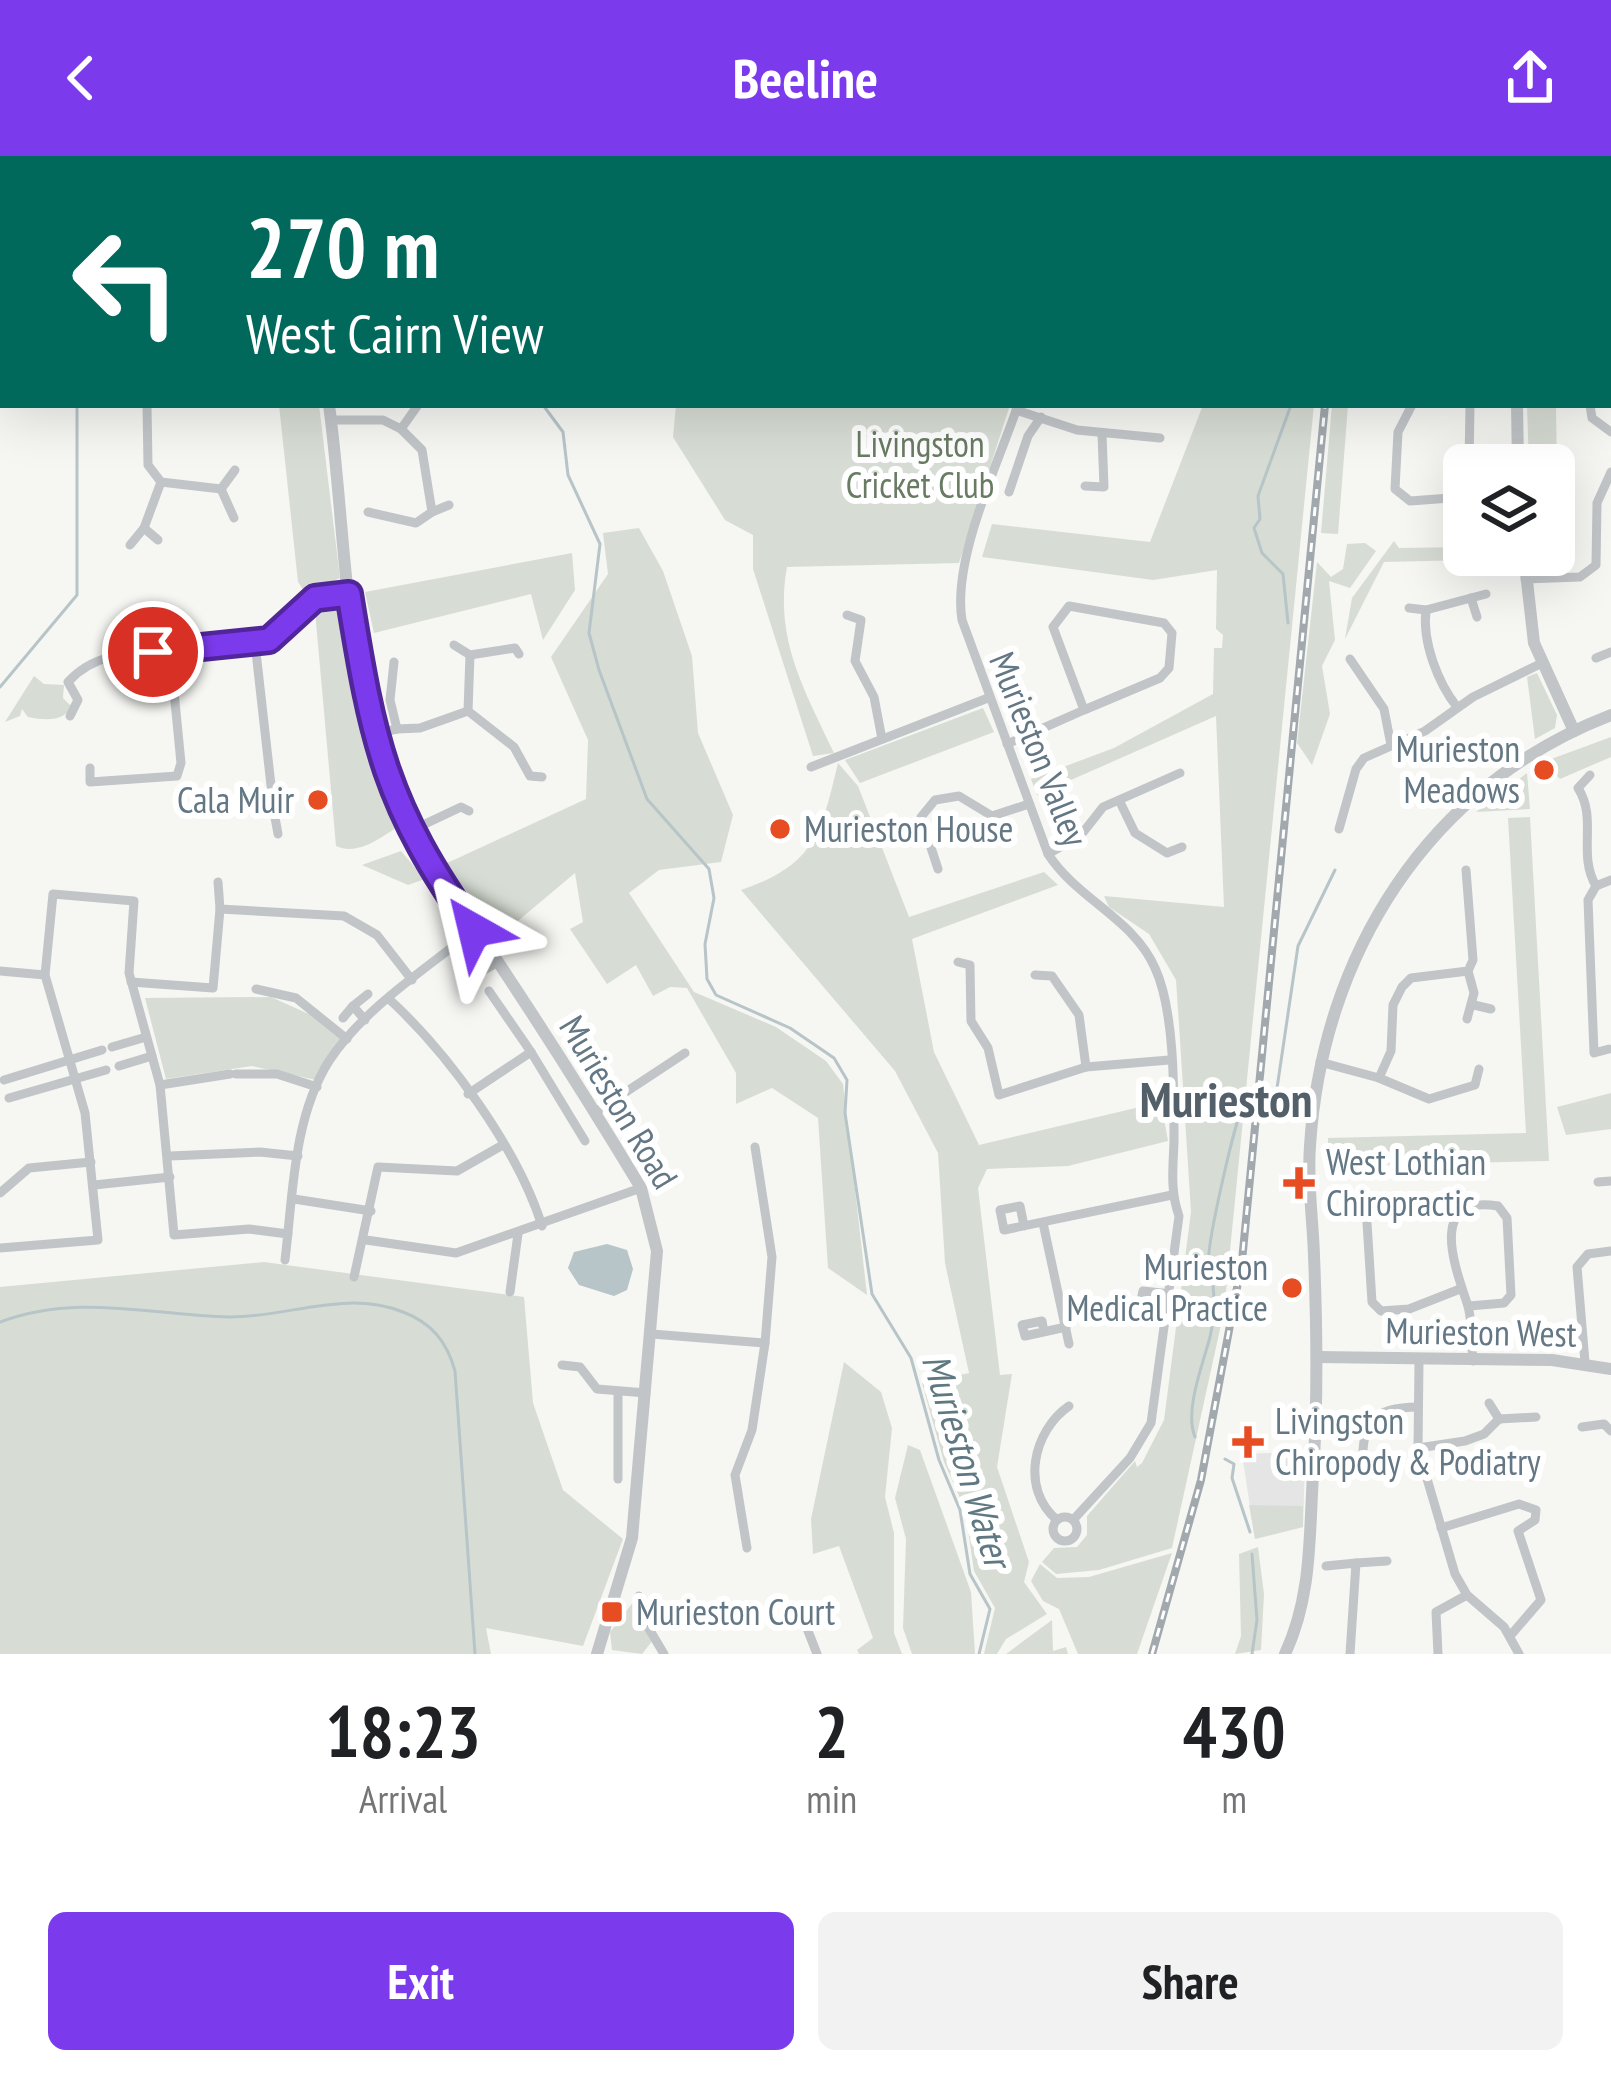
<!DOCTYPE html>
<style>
body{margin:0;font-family:"PT Sans Narrow",sans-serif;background:#f2f2f2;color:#202124;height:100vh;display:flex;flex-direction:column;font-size:45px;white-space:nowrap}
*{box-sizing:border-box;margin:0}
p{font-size:39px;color:#757577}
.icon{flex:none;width:66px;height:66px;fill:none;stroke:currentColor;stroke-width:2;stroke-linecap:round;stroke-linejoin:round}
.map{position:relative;height:1498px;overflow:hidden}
.sheet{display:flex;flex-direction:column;background:#fff;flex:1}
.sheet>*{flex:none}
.banner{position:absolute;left:0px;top:0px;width:1611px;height:252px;box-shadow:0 12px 48px #0002;background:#00695c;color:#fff;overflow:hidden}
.controls{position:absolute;left:1443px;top:288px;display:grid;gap:24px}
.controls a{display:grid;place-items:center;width:132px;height:132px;border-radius:18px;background:#fff;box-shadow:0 12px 48px #0002;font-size:60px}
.pin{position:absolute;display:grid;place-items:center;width:102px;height:102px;color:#fff;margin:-51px;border:6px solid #fff;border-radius:50%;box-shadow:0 3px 12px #0007}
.me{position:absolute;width:132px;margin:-66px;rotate:323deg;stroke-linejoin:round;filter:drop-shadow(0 0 9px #0008)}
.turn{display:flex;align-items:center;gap:42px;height:252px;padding:0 48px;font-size:54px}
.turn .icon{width:156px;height:156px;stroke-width:2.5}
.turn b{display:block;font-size:84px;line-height:102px}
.eta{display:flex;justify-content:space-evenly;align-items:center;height:204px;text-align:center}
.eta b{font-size:72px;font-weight:800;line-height:84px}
.primary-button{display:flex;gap:24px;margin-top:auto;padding:24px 48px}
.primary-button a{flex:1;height:138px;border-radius:18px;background:#7c3aed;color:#fff;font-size:48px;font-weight:800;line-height:138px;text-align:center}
.primary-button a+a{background:#f2f2f2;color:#202124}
header{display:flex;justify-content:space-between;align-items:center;height:156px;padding:0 48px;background:#7c3aed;color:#fff;font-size:54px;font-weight:800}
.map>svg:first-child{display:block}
.built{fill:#e4e5e4}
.green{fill:#d7ddd4}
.water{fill:#b7c4c8}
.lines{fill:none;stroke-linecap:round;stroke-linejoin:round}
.stream{stroke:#b7c4c8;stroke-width:3}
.minor{stroke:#c1c5c8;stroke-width:9}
.tertiary{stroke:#c1c5c8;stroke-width:12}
.rail-casing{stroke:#a1a9ae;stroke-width:8}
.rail{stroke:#fff;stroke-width:3;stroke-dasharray:9;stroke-linecap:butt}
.route-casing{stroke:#51269a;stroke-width:30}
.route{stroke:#7c3aed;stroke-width:21}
.poi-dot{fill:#e64d22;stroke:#fff;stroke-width:4.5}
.labels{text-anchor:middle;stroke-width:12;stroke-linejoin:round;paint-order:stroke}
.park-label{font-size:36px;fill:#697b63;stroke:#fff}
.street-label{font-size:36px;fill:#647784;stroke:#fff}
.poi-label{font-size:36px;fill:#647784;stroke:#fff;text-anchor:start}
.water-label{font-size:39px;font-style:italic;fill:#607881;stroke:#fff}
.district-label{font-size:48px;font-weight:bold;fill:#536069;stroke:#fff}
</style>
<header><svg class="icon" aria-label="back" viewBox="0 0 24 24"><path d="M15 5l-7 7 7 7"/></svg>Beeline<svg class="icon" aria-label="share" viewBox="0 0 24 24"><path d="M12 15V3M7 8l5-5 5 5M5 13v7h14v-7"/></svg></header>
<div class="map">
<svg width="1611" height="1498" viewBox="0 0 1611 1498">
<rect width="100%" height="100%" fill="#f6f6f3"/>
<path class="built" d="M1297 1296 1305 1305 1303 1371 1255 1383 1242 1298Z"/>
<g class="green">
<path d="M279 249H319L340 422 306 438 298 426Z"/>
<path d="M676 249H1010L959 407 787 411C774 483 804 533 834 597L813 600 753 413V379L725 364 673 281Z"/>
<path d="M1203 249H1314L1224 1155 1172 1392 1099 1414 1056 1418 1042 1406 1054 1392 1077 1391 1087 1379V1360L1135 1305 1137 1311 1142 1307 1164 1264 1191 1056 1180 884 1176 824 1149 778 1109 751 1104 740 1224 751 1216 560 1037 639 1031 623 1114 592 1213 538 1214 492H1222L1223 479 1216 473 1217 414 1153 424 982 401 992 368 1150 386Z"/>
<path d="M1332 249H1348L1338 378 1321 377Z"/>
<path d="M1527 249H1556L1558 385H1554V309H1529Z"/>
<path d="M639 372 663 415 692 500 698 577 733 659 721 706 659 714 629 737 694 836 776 871 826 905 843 928 867 1139 828 1112 818 962 772 932 736 948V917L687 832 670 831 653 840 636 809 607 828 570 773 583 766 575 717 501 779 445 708 586 643 588 584 551 501 608 418 603 377Z"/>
<path d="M1394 385 1399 392 1464 391V399L1512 403 1384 406 1345 483 1352 442Z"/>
<path d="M1365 387 1376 395 1350 432 1329 425 1335 484 1322 510 1330 558 1312 609 1297 587 1317 406 1331 421 1343 413 1347 388Z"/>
<path d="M572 397 575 434 543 484 531 438 374 477 365 436Z"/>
<path d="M333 451 346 460 365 573 399 670C380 682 358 700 336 690L315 455Z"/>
<path d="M1537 517 1557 559 1555 572 1535 583 1527 521Z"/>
<path d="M34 520 44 528 64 529 63 542 70 549 76 545C65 566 49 565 28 561L22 553 20 560 5 566Z"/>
<path d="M983 552 994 576 860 627 845 604Z"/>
<path d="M1611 581V601L1560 623 1543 606Z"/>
<path d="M838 607 858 630 909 761 1044 716 1058 729 912 783 934 896 979 989 1161 946 1168 985 1068 1010 987 1013 978 1032 1000 1219 1012 1218 997 1311 1029 1406 1024 1426 1047 1458 1006 1483 997 1498H984L995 1452 974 1415 965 1353 944 1306 922 1227 969 1217 945 1107 938 997 895 915 741 734C815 709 821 678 838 607Z"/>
<path d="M1527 617 1530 653 1476 656Z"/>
<path d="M1530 661 1549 1005 1328 1010V982L1526 977 1508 662Z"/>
<path d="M401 695 425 723 408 729 362 709Z"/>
<path d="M271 841 311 859 342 883 316 924 252 910 166 923 145 842Z"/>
<path d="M1611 937V973L1566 979 1557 951Z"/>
<path d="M264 1106 524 1141 533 1247 563 1334 623 1383 583 1490 486 1472 491 1498H0V1131Z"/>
<path d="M844 1206 881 1236 892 1272 885 1341 894 1377V1477L902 1498H859L857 1494 873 1482 839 1390 813 1398 811 1363Z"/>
<path d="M908 1289 920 1294 971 1436 975 1498H912L903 1472 906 1383 895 1342Z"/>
<path d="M1249 1349 1303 1350V1371L1255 1383Z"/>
<path d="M1258 1391 1264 1438 1261 1494 1235 1498 1241 1480 1239 1398Z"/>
<path d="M1172 1397 1137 1498H1078L1059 1453 1043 1445 1031 1425 1040 1408 1057 1422 1089 1421Z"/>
<path d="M634 1445 653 1484 642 1498 612 1494 610 1476Z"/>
<path d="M1052 1464 1053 1495 1066 1491 1068 1498H1006Z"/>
</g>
<path class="water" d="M607 1088 627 1094 633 1113 627 1134 614 1140 579 1129 568 1112 574 1096Z"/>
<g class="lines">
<g class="stream">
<path d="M596 3V0"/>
<path d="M1608 156H1611"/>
<path d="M543 249 563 276 568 319 600 388 589 477 599 514 647 643 709 713 714 742 705 788 707 823 716 839 790 872 834 902 847 924 845 957 872 1138 911 1202 939 1304 960 1354 970 1418 990 1453 979 1498"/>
<path d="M1288 467 1283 418 1262 397 1254 372 1260 363 1258 340 1291 249"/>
<path d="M0 531 77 439V249"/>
<path d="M1270 940 1276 939 1298 790 1335 714"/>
<path d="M0 1166C77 1137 150 1159 229 1161 286 1162 345 1133 403 1156 432 1167 447 1186 455 1215L475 1498"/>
<path d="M1195 1281C1184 1255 1203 1208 1210 1181 1216 1153 1215 1134 1209 1108 1205 1094 1237 955 1245 945"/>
<path d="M1225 1303 1234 1308 1232 1322 1250 1376"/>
<path d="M1252 1498 1257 1464 1252 1398"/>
</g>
<g class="minor">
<path d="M1026 0 1027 3"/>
<path d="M345 3 349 0"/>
<path d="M408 3 409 0"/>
<path d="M912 3 913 0"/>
<path d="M1447 3V0"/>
<path d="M1608 15 1611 14"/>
<path d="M147 249 148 309 161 326 221 333 235 314"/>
<path d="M1018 249C998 308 952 403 962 464L1048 698C1077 743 1134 763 1155 812 1175 855 1174 938 1174 986 1173 1012 1170 1035 1179 1060L1151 1267 1130 1302 1073 1364"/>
<path d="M1412 249 1398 276 1395 333 1410 345 1464 341"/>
<path d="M1590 249 1592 262 1611 276"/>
<path d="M1016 254 1077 274 1160 282"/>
<path d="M331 264H383L401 273 418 249"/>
<path d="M401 273 422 294 432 356 449 349"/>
<path d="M1469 309 1470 249"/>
<path d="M1085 330 1104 331 1102 278"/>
<path d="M221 333 234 362"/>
<path d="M1009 336 1028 280 1041 261"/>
<path d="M368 356 416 367 432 356"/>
<path d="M158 384 144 372 161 326"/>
<path d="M130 389 144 372"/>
<path d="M1525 423 1580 421 1596 409 1597 347 1611 316"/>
<path d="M1471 442 1477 461"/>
<path d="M1409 452 1426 454C1422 486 1438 527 1457 551"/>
<path d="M1426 454 1486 438"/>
<path d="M847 459 861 464 855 505 874 541 882 583"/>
<path d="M255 487 274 656 288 654"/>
<path d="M454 489 470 499 468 555 514 591 530 620 542 621"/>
<path d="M470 499 515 492 519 498"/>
<path d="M1596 502 1611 496"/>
<path d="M1350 503 1384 553 1391 589"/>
<path d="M70 560 78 544 68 526C95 496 131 497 170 495"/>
<path d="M397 573 420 572 468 555"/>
<path d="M373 578 397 573 390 544 394 506"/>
<path d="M1007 588 1084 554 1053 471 1069 450 1164 467 1172 477 1169 512 1160 522 1084 554"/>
<path d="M811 611 988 542"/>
<path d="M90 612V626L177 620 181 607 170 495 269 484 315 442 349 438"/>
<path d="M1590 619 1578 632C1598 663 1577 698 1596 730"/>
<path d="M1119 644 1135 677 1167 697 1182 691"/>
<path d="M274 656 278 678"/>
<path d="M1339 673 1356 613 1364 602 1425 575 1473 541 1542 507"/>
<path d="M408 676 461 651 469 655"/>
<path d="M1048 698 1081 679 1103 651 1180 617"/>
<path d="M938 713 921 661 935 644 959 640 992 660 1029 648"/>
<path d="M218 726 220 753"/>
<path d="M463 804 477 818 498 806"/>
<path d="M958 806 970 809 971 865 988 892 999 939 1086 911 1169 904"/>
<path d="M0 815 45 819"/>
<path d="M1035 819 1052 820 1079 859 1086 911"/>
<path d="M131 826 213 832 220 753 344 760 377 779 412 824"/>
<path d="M256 833 296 842 347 883"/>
<path d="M489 835 531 896"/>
<path d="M389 843C448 897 518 993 542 1070"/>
<path d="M1474 849 1491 853"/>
<path d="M353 850 368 838"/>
<path d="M343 862 353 850 365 864"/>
<path d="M1467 863 1474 837 1468 815"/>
<path d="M112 891 146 881"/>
<path d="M1609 893 1594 897 1588 744 1596 730 1611 724"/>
<path d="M1320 906 1379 922 1391 895 1393 849 1402 831 1411 822 1468 815 1473 804 1466 714"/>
<path d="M119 910 152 900"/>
<path d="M236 918H277L317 931"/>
<path d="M1379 922 1429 943 1475 929 1479 913"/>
<path d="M4 924 102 894"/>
<path d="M160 929 230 918"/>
<path d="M468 938 531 896 585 985"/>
<path d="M9 942 106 914"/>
<path d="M594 957 685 897"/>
<path d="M170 1000 260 996 298 1000"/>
<path d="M1598 1026 1611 1025"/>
<path d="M94 1029 170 1021"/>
<path d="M0 1037 29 1012 91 1006"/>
<path d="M294 1043 371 1055"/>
<path d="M1457 1059C1430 1037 1398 1040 1366 1051L1372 1146 1381 1155 1409 1153 1460 1133"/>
<path d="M1043 1067 1069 1188"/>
<path d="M1024 1070 1020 1050 1000 1054 1004 1074 1172 1039"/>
<path d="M366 1084 456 1097 641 1032"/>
<path d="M0 1092 98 1084 85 957 45 819 53 738 134 745 129 817 160 929 174 1079 249 1073 288 1078"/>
<path d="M285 1104C293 1039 293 962 329 905 364 852 426 813 474 774"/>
<path d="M354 1121 378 1011 457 1015 501 990"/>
<path d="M510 1136 518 1078"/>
<path d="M1469 1150 1504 1147 1511 1139 1507 1062 1498 1050C1427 1038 1455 1111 1467 1147 1473 1164 1471 1187 1473 1205"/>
<path d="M1139 1154 1143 1135 1171 1138"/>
<path d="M1044 1176 1042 1165 1022 1169 1025 1180 1066 1171"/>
<path d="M652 1178 765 1187 772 1101 755 991"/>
<path d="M1419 1205 1418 1292 1455 1418 1467 1439 1504 1471 1519 1498"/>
<path d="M1585 1206 1577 1111 1588 1098 1611 1095"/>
<path d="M562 1209 580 1211 597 1233 646 1237"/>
<path d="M618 1236V1323"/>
<path d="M1499 1263 1536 1261"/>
<path d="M1582 1271 1604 1268 1611 1275"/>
<path d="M1418 1292 1465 1285 1484 1278 1499 1263 1489 1247"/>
<path d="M1363 1309C1361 1266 1373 1251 1418 1251"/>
<circle cx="1065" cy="1373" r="12"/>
<path d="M1057 1364C1020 1333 1033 1275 1069 1250"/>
<path d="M1441 1372 1519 1348 1536 1354 1535 1364 1518 1375 1541 1444 1510 1480"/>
<path d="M747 1392 735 1319 752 1274 765 1187"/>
<path d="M1356 1407 1387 1405"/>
<path d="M1326 1410 1356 1407 1350 1498"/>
<path d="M639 1440 645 1466 664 1498"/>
<path d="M801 1457 817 1498"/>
<path d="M1438 1498 1436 1456 1467 1439"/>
</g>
<g class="tertiary">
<path d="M275 0 276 3"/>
<path d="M1524 3V0"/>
<path d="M329 249C346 374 343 510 388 629 415 700 463 752 504 815 551 886 597 959 641 1032L657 1095 632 1382 597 1498"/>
<path d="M1517 249 1518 309"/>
<path d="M1524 399 1534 487 1574 575"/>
<path d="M1318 1201 1552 1204 1611 1213"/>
<path d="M1285 1498C1312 1440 1309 1382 1313 1319 1318 1246 1317 1173 1314 1100 1313 1064 1307 1026 1310 990 1322 799 1428 629 1611 559"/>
</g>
<defs>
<g id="rail">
<path d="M1347 3V0"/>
<path d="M1152 1498 1201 1324 1242 1105 1325 249"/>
</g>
</defs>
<use href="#rail" class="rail-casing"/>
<use href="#rail" class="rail"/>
</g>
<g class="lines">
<defs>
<path id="route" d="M153 496 269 484 315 442 349 438C373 587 385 649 474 774"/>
</defs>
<use href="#route" class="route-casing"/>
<use href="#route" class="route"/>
</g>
<g class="poi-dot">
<circle cx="1544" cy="614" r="12"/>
<circle cx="318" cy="644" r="12"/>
<circle cx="780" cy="673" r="12"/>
<path d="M1293 1009h12v12h12v12h-12v12h-12v-12h-12v-12h12z"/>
<circle cx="1292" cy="1132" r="12"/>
<path d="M1242 1268h12v12h12v12h-12v12h-12v-12h-12v-12h12z"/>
<rect x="600" y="1444" width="24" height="24" rx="6"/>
</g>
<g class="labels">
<g class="park-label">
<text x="920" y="301">Livingston<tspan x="920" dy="41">Cricket Club</tspan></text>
</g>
<g class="street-label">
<text transform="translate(1039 593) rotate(68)" y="13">Murieston Valley</text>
<text transform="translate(619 946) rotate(59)" y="13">Murieston Road</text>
<text transform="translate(1481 1176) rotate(1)" y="13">Murieston West</text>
</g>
<g class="poi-label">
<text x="1520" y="606" text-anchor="end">Murieston<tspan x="1520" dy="41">Meadows</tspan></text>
<text x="294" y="657" text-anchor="end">Cala Muir</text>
<text x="804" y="686">Murieston House</text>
<text x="1326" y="1019">West Lothian<tspan x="1326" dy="41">Chiropractic</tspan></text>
<text x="1268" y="1124" text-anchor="end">Murieston<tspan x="1268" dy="41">Medical Practice</tspan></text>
<text x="1275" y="1278">Livingston<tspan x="1275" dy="41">Chiropody &amp; Podiatry</tspan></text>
<text x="636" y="1469">Murieston Court</text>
</g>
<g class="water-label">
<text transform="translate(967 1304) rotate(73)" y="14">Murieston Water</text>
</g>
<g class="district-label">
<text x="1226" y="961">Murieston</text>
</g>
</g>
</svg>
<div class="controls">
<a><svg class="icon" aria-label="layers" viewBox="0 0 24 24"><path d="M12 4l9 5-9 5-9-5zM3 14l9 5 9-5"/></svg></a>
</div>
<div class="pin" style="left:153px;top:496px;background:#d93025"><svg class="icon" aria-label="arrive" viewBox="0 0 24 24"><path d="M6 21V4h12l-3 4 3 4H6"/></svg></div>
<svg class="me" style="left:474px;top:774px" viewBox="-20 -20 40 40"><path d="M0-17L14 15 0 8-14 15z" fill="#7c3aed" stroke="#fff" stroke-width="4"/></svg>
<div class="banner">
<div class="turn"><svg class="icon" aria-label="left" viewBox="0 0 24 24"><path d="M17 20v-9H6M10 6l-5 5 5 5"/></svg><div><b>270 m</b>West Cairn View</div></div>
</div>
</div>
<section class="sheet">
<div class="eta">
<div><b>18:23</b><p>Arrival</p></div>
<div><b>2</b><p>min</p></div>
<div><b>430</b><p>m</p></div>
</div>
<div class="primary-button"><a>Exit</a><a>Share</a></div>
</section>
